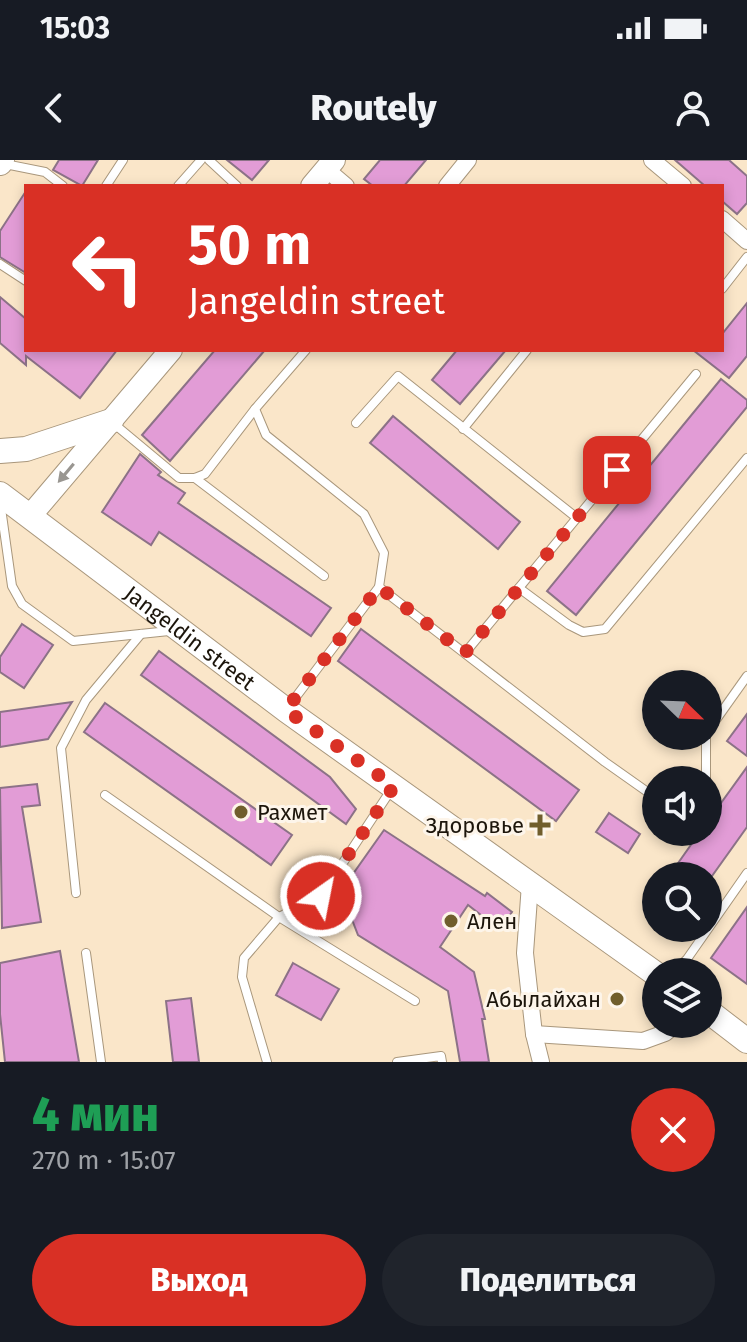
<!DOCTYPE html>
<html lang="ru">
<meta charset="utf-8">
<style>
body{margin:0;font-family:"Fira Sans",sans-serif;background:#20242c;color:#f1f3f6;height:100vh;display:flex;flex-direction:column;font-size:30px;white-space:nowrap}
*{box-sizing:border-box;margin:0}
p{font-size:26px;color:#9ea1a6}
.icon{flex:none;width:44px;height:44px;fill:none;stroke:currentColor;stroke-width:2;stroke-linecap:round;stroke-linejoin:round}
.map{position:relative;height:902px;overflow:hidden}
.details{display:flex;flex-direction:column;background:#171b24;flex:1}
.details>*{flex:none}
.guide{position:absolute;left:24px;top:24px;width:700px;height:168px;border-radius:0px;box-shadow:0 4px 12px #0003;background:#d93025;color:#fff;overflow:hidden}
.needle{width:52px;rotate:113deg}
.fabs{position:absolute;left:642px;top:510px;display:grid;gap:16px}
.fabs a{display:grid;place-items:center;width:80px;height:80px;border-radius:50%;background:#171b24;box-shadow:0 4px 12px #0003;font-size:40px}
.pin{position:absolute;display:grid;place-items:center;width:68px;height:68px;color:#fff;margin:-34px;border-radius:16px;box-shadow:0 4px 12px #0006}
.me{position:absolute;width:88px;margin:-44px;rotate:33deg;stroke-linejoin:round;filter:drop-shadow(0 0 6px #0008)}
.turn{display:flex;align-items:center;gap:28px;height:168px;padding:0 32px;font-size:36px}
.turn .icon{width:104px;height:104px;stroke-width:2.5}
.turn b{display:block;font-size:56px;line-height:68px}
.round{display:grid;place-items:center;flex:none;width:84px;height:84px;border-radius:42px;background:#20242c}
.headline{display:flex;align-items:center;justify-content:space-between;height:136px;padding:0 32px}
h1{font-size:48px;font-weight:800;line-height:60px;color:#1e9e55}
.cta{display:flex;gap:16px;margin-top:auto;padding:16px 32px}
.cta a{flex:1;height:92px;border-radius:48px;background:#d93025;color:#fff;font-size:32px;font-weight:800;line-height:92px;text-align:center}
.cta a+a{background:#20242c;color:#f1f3f6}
.status{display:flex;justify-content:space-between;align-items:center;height:56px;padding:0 40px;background:#171b24;direction:ltr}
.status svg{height:22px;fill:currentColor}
header{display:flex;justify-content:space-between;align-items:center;height:104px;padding:0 32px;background:#171b24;font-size:36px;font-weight:800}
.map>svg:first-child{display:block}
.building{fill:#e29cd6;stroke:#8c7287;stroke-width:2}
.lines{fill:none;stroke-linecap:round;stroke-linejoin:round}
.service-casing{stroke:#a9977c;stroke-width:10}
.minor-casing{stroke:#a9977c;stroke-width:18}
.tertiary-casing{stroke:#a9977c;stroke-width:24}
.secondary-casing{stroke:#a9977c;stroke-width:26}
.service{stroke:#fff;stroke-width:8}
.minor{stroke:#fff;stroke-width:16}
.tertiary{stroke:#fff;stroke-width:22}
.secondary{stroke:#fff;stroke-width:24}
.oneway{fill:#999691}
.route{stroke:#d93025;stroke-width:14;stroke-dasharray:0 25.2}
.poi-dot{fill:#705e2c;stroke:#fdf5ea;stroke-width:3}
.labels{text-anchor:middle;stroke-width:6;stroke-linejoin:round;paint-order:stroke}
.street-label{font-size:22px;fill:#1c150b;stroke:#fdf5ea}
.poi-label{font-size:22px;fill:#1c150b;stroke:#fdf5ea;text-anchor:start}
</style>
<div class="status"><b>15:03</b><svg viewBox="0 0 49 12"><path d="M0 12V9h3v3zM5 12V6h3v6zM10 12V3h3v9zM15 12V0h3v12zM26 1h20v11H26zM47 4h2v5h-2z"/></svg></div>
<header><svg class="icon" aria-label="back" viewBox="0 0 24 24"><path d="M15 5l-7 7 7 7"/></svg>Routely<svg class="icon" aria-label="person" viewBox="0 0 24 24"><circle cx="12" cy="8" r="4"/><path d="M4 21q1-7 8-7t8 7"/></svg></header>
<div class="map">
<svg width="747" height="902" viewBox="0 0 747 902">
<rect width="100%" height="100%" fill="#fae6c9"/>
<g class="building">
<path d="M59 0H98L82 26 53 10Z"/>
<path d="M227 0H269L252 20Z"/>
<path d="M380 0H426L404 26H373L364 19Z"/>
<path d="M675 0H729L747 16V43L737 54 722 41V26H705Z"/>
<path d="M26 31V113L0 97V71Z"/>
<path d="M0 137 26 159V190H117L80 238 26 196V205L0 183Z"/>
<path d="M747 143V196L729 218 693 190H722V174Z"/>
<path d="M215 190H265L170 301 142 275Z"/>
<path d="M457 190H506L460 244 432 220Z"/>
<path d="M721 219 747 240V247L576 455 547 431Z"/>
<path d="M393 256 520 362 498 389 370 283Z"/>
<path d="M140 294 161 312 158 315 185 333 178 343 331 448 311 476 159 372 151 385 102 352Z"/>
<path d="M22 464 53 485 24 528 0 512V497Z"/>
<path d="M361 469 579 630 556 661 338 501Z"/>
<path d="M159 491 330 617 356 649 346 664 141 515Z"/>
<path d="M72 542 48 579 0 587V552Z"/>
<path d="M105 543 292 675 271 705 84 572Z"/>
<path d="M747 554V596L727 581Z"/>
<path d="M747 607V667L712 716H669L700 672H708V661Z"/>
<path d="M37 624 40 645 22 647 41 762 2 768 0 628Z"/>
<path d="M609 653 640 674 628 693 596 672Z"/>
<path d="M384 670 485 736 487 733 512 752 499 769 468 745 440 787 474 812 485 859H482L489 902H460L448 831 358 775 341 731Z"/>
<path d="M747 747V824L711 798Z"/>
<path d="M60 791 79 902H5L0 854V803Z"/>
<path d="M293 803 339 829 321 860 276 835Z"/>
<path d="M191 838 199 902H173L166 841Z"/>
</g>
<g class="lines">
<defs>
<g id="service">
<path d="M209 0 237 26"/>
<path d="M5 4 45 12 63 26"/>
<path d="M106 26 123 0"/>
<path d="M178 26 201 0"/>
<path d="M0 104 26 121"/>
<path d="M722 129 747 97"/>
<path d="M306 190 255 249 266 275 364 354 384 393 379 427 605 602 656 638"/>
<path d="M113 263 179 318H195L205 314 255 249"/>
<path d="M356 263 398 216 577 358"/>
<path d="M463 269 527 190"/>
<path d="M195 318 324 416"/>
<path d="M0 341 12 426 22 444 73 481 169 471"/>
<path d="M519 428 569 465 583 472 605 469 747 298"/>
<path d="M465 493 696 214"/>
<path d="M289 546 379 427"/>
<path d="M708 571 747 516"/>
<path d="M706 576V620"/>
<path d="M105 635 279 757 415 841"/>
<path d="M76 733 61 588 86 540 141 474"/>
<path d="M86 793 101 902"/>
<path d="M674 812 687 799 747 713"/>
<path d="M267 902 242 817 244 798 279 757 321 736 391 630"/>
<path d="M397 902 441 896 442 902"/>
</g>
<g id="minor">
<path d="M652 0 683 26"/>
<path d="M326 9 346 26"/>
<path d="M447 26 468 0"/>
<path d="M722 59 747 81"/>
<path d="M530 724 525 793 534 874 541 902"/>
<path d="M534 874 643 881 665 873 676 864"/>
</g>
<g id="tertiary">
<path d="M312 26 334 0"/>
<path d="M30 356 171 190"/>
</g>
<g id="secondary">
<path d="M0 3 2 0"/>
<path d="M0 291 26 289 111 261"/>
<path id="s1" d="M0 334 286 550 656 814"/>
<path d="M708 851 747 881"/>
</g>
</defs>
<use href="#service" class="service-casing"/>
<use href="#minor" class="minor-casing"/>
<use href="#tertiary" class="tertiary-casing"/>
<use href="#secondary" class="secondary-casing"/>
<use href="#service" class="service"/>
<use href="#minor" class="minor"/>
<use href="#tertiary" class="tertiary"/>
<use href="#secondary" class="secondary"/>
</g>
<defs><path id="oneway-solid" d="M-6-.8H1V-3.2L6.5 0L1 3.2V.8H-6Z" transform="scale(2)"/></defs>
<use class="oneway" href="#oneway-solid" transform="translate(66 313) rotate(130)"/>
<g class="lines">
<path class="route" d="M321 736 394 626 286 550 379 427 465 493 617 310"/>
</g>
<g class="poi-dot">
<circle cx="241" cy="652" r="8"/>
<path d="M536 653h8v8h8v8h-8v8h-8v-8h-8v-8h8z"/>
<circle cx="451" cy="761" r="8"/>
<circle cx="617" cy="839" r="8"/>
</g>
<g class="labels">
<g class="street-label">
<text dy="8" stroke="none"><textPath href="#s1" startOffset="238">Jangeldin street</textPath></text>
</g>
<g class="poi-label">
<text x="257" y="660">Рахмет</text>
<text x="524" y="673" text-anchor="end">Здоровье</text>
<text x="467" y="769">Ален</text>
<text x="601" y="847" text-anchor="end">Абылайхан</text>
</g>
</g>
</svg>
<div class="fabs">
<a><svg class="needle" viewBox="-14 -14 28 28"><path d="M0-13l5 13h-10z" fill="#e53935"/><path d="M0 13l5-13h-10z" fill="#9ea1a6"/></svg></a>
<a><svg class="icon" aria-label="sound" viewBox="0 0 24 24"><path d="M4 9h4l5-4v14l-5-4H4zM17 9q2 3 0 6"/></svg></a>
<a><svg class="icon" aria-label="search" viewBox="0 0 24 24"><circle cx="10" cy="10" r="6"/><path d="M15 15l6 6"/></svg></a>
<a><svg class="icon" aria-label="layers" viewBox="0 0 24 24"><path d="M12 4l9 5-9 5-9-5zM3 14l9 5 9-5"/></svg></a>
</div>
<div class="pin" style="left:617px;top:310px;background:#d93025"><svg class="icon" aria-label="arrive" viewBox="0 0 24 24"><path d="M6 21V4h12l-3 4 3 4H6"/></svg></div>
<svg class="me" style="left:321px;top:736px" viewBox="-20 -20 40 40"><circle r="17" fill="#d93025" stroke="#fff" stroke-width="3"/><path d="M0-11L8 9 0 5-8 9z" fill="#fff"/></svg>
<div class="guide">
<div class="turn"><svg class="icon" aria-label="left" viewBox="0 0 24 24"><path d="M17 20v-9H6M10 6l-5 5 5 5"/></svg><div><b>50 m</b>Jangeldin street</div></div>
</div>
</div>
<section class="details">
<div class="headline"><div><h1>4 мин</h1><p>270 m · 15:07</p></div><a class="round" style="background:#d93025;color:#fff"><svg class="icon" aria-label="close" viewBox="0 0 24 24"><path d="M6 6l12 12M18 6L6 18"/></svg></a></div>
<div class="cta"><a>Выход</a><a>Поделиться</a></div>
</section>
